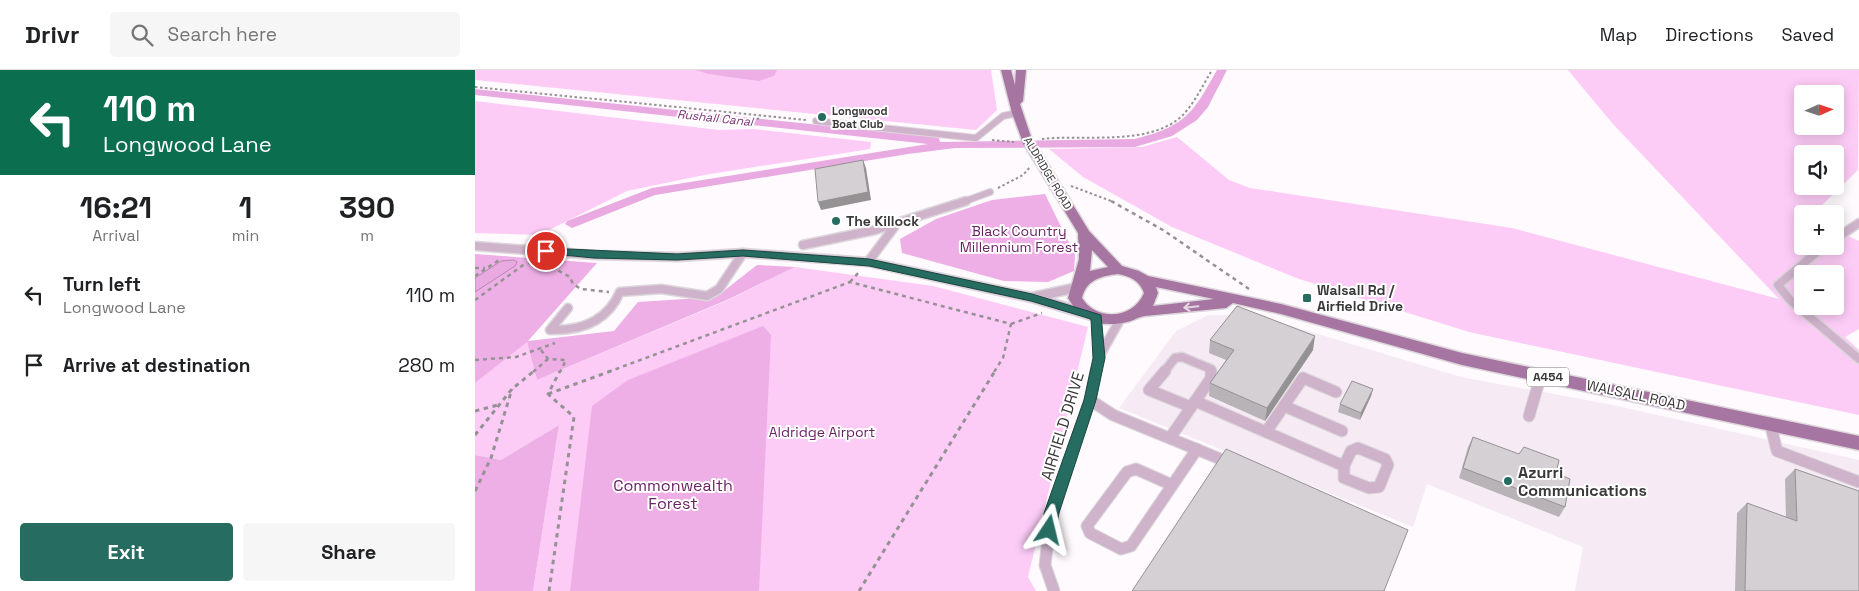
<!DOCTYPE html>
<meta charset="utf-8">
<style>
body{margin:0;font-family:"Space Grotesk",sans-serif;background:#f6f6f6;color:#202124;height:100vh;display:flex;flex-direction:column;font-size:19px;white-space:nowrap}
*{box-sizing:border-box;margin:0}
p{font-size:16px;color:#757577}
.icon{flex:none;width:28px;height:28px;fill:none;stroke:currentColor;stroke-width:2;stroke-linecap:round;stroke-linejoin:round}
.map{position:relative;flex:1;overflow:hidden}
.sheet{display:flex;flex-direction:column;background:#fff;width:475px}
.sheet>*{flex:none}
.hud{background:#0b6e4f;color:#fff;overflow:hidden}
.needle{width:32px;rotate:87deg}
.tools{position:absolute;left:1319px;top:15px;display:grid;gap:10px}
.tools a{display:grid;place-items:center;width:50px;height:50px;border-radius:5px;background:#fff;box-shadow:0 2px 12px #0003;font-size:25px}
.pin{position:absolute;display:grid;place-items:center;width:42px;height:42px;color:#fff;margin:-21px;border:2px solid #fff;border-radius:50%;box-shadow:0 1px 5px #0007}
.me{position:absolute;width:55px;margin:-28px;rotate:10deg;stroke-linejoin:round;filter:drop-shadow(0 0 4px #0008)}
.turn{display:flex;align-items:center;gap:18px;height:105px;padding:0 20px;font-size:22px}
.turn .icon{width:65px;height:65px;stroke-width:2.5}
.turn b{display:block;font-size:35px;line-height:42px}
.eta{display:flex;justify-content:space-evenly;align-items:center;height:85px;text-align:center}
.eta b{font-size:30px;font-weight:700;line-height:35px}
.button{display:flex;gap:10px;margin-top:auto;padding:10px 20px}
.button a{flex:1;height:58px;border-radius:5px;background:#266c61;color:#fff;font-size:20px;font-weight:700;line-height:58px;text-align:center}
.button a+a{background:#f6f6f6;color:#202124}
ul{padding:0;list-style:none}
li{display:flex;align-items:center;gap:15px;height:70px;padding:0 20px}
li div{flex:1}
li b{display:block;font-size:19px}
li em{font-style:normal}
header{display:flex;align-items:center;gap:30px;box-sizing:border-box;height:70px;padding:0 25px;background:#fff;border-bottom:1px solid #e0e0e0}
header strong{font-size:24px}
nav{display:flex;gap:28px;margin-inline-start:auto;font-size:18px}
.search{width:350px;height:45px;background:#f6f6f6;display:flex;align-items:center;gap:12px;box-sizing:border-box;padding:0 18px;border-radius:5px;color:#757577;font-size:19px}
main{display:flex;flex:1;min-height:0}
.map>svg:first-child{display:block}
.built{fill:#f6ebf4}
.green{fill:#fcccf6;fill-rule:evenodd}
.forest{fill:#eeafe6}
.water{fill:#e9aae1;stroke:#b488af}
.lines{fill:none;stroke-linecap:round;stroke-linejoin:round}
.canal{fill:#e9aae1;fill-rule:evenodd}
.service-far2-casing{stroke:#dcd7db;stroke-width:8}
.service-far1-casing{stroke:#dcd7db;stroke-width:11}
.service-casing{stroke:#dcd7db;stroke-width:13}
.minor-casing{stroke:#dcd7db;stroke-width:3}
.primary-casing{stroke:#dcd7db;stroke-width:3}
.path-far2{stroke:#959294;stroke-width:2;stroke-dasharray:2.5 2.5;stroke-linecap:butt}
.path-far1{stroke:#959294;stroke-width:2.5;stroke-dasharray:4 4;stroke-linecap:butt}
.path{stroke:#959294;stroke-width:3;stroke-dasharray:4.5 4.5;stroke-linecap:butt}
.service-far2{stroke:#cfb3cb;stroke-width:6}
.service-far1{stroke:#cfb3cb;stroke-width:8}
.service{stroke:#cfb3cb;stroke-width:11}
.minor{fill:#cfb3cb;fill-rule:evenodd}
.primary{fill:#a775a1;fill-rule:evenodd}
.primary-bridge-casing{stroke:#dcd7db;stroke-width:12;stroke-linecap:butt}
.primary-bridge{stroke:#a775a1;stroke-width:11}
.wall{fill:#b7b3b6}
.shaded-wall{fill:#959294}
.building{fill:#d5d0d4;stroke:#959294}
.oneway{stroke:#e5d6e3}
.route{fill:#266c61;stroke:#19463f}
.poi-dot{fill:#266c61;stroke:#fff;stroke-width:2}
.labels{text-anchor:middle;stroke-width:4;stroke-linejoin:round;paint-order:stroke}
.far-poi-label{font-size:11px;font-weight:bold;fill:#3a3839;stroke:#fff;text-anchor:start}
.far-street-label{font-size:11px;fill:#3a3839;stroke:#fff}
.far-water-label{font-size:12px;font-style:italic;fill:#793173;stroke:#fff}
.shield{fill:#fff;stroke:#757474;stroke-width:1}
.shield-label{font-size:12px;font-weight:bold;fill:#3a3839}
.poi-label{font-size:14px;font-weight:bold;fill:#3a3839;stroke:#fff;text-anchor:start}
.park-label{font-size:14px;fill:#692264;stroke:#fff}
.street-label{font-size:14px;fill:#3a3839;stroke:#fff}
.near-street-label{font-size:16px;fill:#3a3839;stroke:#fff}
.near-poi-label{font-size:16px;font-weight:bold;fill:#3a3839;stroke:#fff;text-anchor:start}
.near-park-label{font-size:16px;fill:#692264;stroke:#fff}
</style>
<header>
<strong>Drivr</strong>
<div class="search"><svg class="icon" aria-label="search" viewBox="0 0 24 24"><circle cx="10" cy="10" r="6"/><path d="M15 15l6 6"/></svg>Search here</div>
<nav><a>Map</a><a>Directions</a><a>Saved</a></nav>
</header>
<main>
<section class="sheet">
<div class="hud">
<div class="turn"><svg class="icon" aria-label="left" viewBox="0 0 24 24"><path d="M17 20v-9H6M10 6l-5 5 5 5"/></svg><div><b>110 m</b>Longwood Lane</div></div>
</div>
<div class="eta">
<div><b>16:21</b><p>Arrival</p></div>
<div><b>1</b><p>min</p></div>
<div><b>390</b><p>m</p></div>
</div>
<ul>
<li><svg class="icon" aria-label="left" viewBox="0 0 24 24"><path d="M17 20v-9H6M10 6l-5 5 5 5"/></svg><div><b>Turn left</b><p>Longwood Lane</p></div><em>110 m</em></li>
<li><svg class="icon" aria-label="arrive" viewBox="0 0 24 24"><path d="M6 21V4h12l-3 4 3 4H6"/></svg><div><b>Arrive at destination</b></div><em>280 m</em></li>
</ul>
<div class="button"><a>Exit</a><a>Share</a></div>
</section>
<div class="map">
<svg width="1384" height="521" viewBox="0 0 1384 521">
<rect width="100%" height="100%" fill="#fffafe"/>
<path class="built" d="M733 245H780L986 307 1133 334 1384 390V521H1100L1108 477 952 414 938 457 644 338 701 261Z"/>
<g class="green">
<path d="M0 0H516L522 40 501 60 0 10Z"/>
<path d="M1093 0H1384L1383 100 1338 144H1328V176H1360V160L1384 171V259L1370 267 1384 280V345L994 262 824 209 697 157 608 107 574 79 667 77 702 67 754 110 775 118 1037 158 1304 229 1138 54ZM1328 24H1360V56H1328ZM1328 84H1360V116H1328ZM1328 204H1360V236H1328Z"/>
<path d="M0 31 244 60 279 59 396 72 395 79 229 105 152 121 64 165 0 163Z"/>
<path d="M320 197 458 216 613 257 553 507 561 521H58L84 355 26 390 0 385V313L52 271 62 310 251 231Z"/>
</g>
<g class="forest">
<path d="M221 0H302L299 6 284 11 233 4Z"/>
<path d="M570 124 600 185 599 201 573 212 529 211 427 183 425 169 461 149 517 130Z"/>
<path d="M0 184 122 193 53 271 139 261 163 232 241 227 282 195 320 197 252 230 62 310 52 272 0 313Z"/>
<path d="M288 256 296 265 284 521H95L117 336 153 310Z"/>
<path d="M84 355 58 521H0V385L26 390Z"/>
</g>
<path class="water" d="M39 190 42 192 40 196 0 222V208L26 191Z"/>
<g class="lines">
<path class="canal" d="M742 0H752L733 37 722 50 697 66 660 77 480 78 433 84 180 125 97 158 90 154 92 151 177 118 453 74 0 25V19L460 67 464 68 465 72 660 69C710 56 717 45 742 0Z"/>
<defs>
<g id="service-far2">
<path d="M341 51 501 68 528 46 542 43"/>
<path d="M488 132 515 122"/>
</g>
<g id="service-far1">
<path d="M1360 169 1384 153"/>
<path d="M328 175 400 160 491 131"/>
<path d="M1349 176 1303 215 1315 230 1384 289"/>
<path d="M393 192 420 156"/>
<path d="M93 238 75 260C106 261 132 252 145 222L186 219 232 226 244 219 268 183"/>
<path d="M624 287 646 248"/>
<path d="M621 302 624 288 622 247"/>
<path d="M689 302 700 288 707 287 736 299V302"/>
</g>
<g id="service">
<path d="M690 301 674 320 716 337"/>
<path d="M615 330 638 345 743 388"/>
<path d="M720 331 869 396"/>
<path d="M809 336 867 361"/>
<path d="M1054 346 1066 305"/>
<path d="M1295 353 1302 381 1384 412"/>
<path d="M791 362 828 308 861 322"/>
<path d="M695 368 736 308V301"/>
<path d="M883 378 910 389 913 395 904 417 894 418 869 408V396L876 381Z"/>
<path d="M697 415 661 399 652 402 612 456 615 463 646 479 656 476 722 379"/>
<path d="M579 521 570 495 576 443 615 330 621 301"/>
</g>
<path id="minor" d="M0 172 119 181 203 183 268 179 393 188 556 223 602 213 607 215 609 218 607 221 575 228 618 241 620 244 613 249 556 232 393 196 268 187 203 191 119 189 0 180Z"/>
<g id="primary">
<path d="M526 0H536L540 15 541 0H551L548 31 545 34 557 70 556 72H548L547 70 537 43Z"/>
<path d="M559 78 565 81 614 161 647 196 664 201 673 206 806 234 987 283 1384 366V380L987 295 806 244 758 233 751 238C724 241 697 243 670 246 663 247 658 251 652 252 625 258 606 251 593 228L604 189 603 163 553 81ZM617 180 633 197 615 201ZM643 204C655 206 665 211 669 223 658 249 622 252 607 228 611 210 626 206 643 204ZM681 217 739 229 678 236 683 223Z"/>
</g>
</defs>
<use href="#service-far2" class="service-far2-casing"/>
<use href="#service-far1" class="service-far1-casing"/>
<use href="#service" class="service-casing"/>
<use href="#minor" class="minor-casing"/>
<use href="#primary" class="primary-casing"/>
<g class="path-far2">
<path d="M0 17 332 50"/>
<path d="M273 54 286 47"/>
<path d="M567 69C609 64 675 77 708 45 720 32 728 15 737 0"/>
<path d="M517 70 539 72"/>
<path d="M596 116 639 132"/>
<path d="M523 118 548 105 555 97"/>
</g>
<g class="path-far1">
<path d="M636 131 688 160 774 219"/>
<path d="M53 193 73 195 95 207 98 214 106 219 134 222"/>
<path d="M0 198H10"/>
<path d="M0 206 24 190"/>
<path d="M375 212 384 202"/>
<path d="M0 230 51 193"/>
<path d="M536 254 567 243"/>
<path d="M66 280 73 289 91 290 85 302"/>
<path d="M0 290 41 287 80 273"/>
<path d="M58 302 73 289"/>
<path d="M133 302 375 212 536 254 528 288 519 302"/>
</g>
<g class="path">
<path d="M73 324 136 301"/>
<path d="M0 341 23 335"/>
<path d="M0 365 37 319 59 301"/>
<path d="M0 421 16 388 37 319"/>
<path d="M74 521 99 347 73 324 85 301"/>
<path d="M384 521 520 301"/>
</g>
<use href="#service-far2" class="service-far2"/>
<use href="#service-far1" class="service-far1"/>
<use href="#service" class="service"/>
<use href="#minor" class="minor"/>
<use href="#primary" class="primary"/>
<defs>
<path id="primary-bridge" d="M552 70 559 81"/>
</defs>
<use href="#primary-bridge" class="primary-bridge-casing"/>
<use href="#primary-bridge" class="primary-bridge"/>
</g>
<g class="wall">
<path d="M735 270 838 280 790 351 734 326 735 313 751 290 734 283Z"/>
<path d="M898 319 896 326 885 350 863 342 865 334Z"/>
<path d="M998 367 1081 403 1090 437 1084 447 984 408 993 377Z"/>
<path d="M1320 399 1384 521H1260L1262 443 1272 433 1311 448 1310 409Z"/>
</g>
<g class="shaded-wall">
<path d="M388 90 391 98 396 130 346 140 343 132Z"/>
<path d="M840 266 838 280 790 351 792 338Z"/>
<path d="M898 319 896 326 885 350 886 343Z"/>
</g>
<g class="building">
<path d="M388 90 393 122 343 132 340 99Z"/>
<path d="M762 236 840 266 792 338 735 313 759 280 735 270Z"/>
<path d="M877 311 898 319 886 343 865 334Z"/>
<path d="M998 367 1044 384 1049 377 1084 390 1081 403 1095 409 1090 437 988 398Z"/>
<path d="M751 379 933 460 909 521H657Z"/>
<path d="M1320 399 1384 421V521H1270L1272 433 1322 451Z"/>
</g>
<defs><path id="oneway-shaft" d="M-6 0H5M1.5-3L5.5 0L1.5 3" fill="none" stroke-width="1.6" stroke-linecap="round" stroke-linejoin="round" transform="scale(1.25)"/></defs>
<use class="oneway" href="#oneway-shaft" transform="translate(716 237) rotate(174)"/>
<path class="route" d="M71 178 202 184 268 180 394 189 557 224 626 245 630 288 621 330 584 443 580 465 574 466 569 465 567 460 569 443 609 330 618 288 616 249 556 231 394 196 268 186 202 190 119 188 67 183 66 181Z"/>
<g class="poi-dot">
<circle cx="347" cy="47" r="5"/>
<circle cx="361" cy="151" r="5"/>
<rect x="827" y="223" width="10" height="10" rx="2.5"/>
<circle cx="1033" cy="411" r="5"/>
</g>
<g class="labels">
<g class="far-poi-label">
<text x="357" y="45">Longwood<tspan x="357" dy="13">Boat Club</tspan></text>
</g>
<g class="far-street-label">
<text transform="translate(573 103) rotate(59)" y="4">ALDRIDGE ROAD</text>
</g>
<g class="far-water-label">
<text transform="translate(240 48) rotate(6)" y="4">Rushall Canal</text>
</g>
<rect class="shield" x="1052" y="297.5" width="42" height="19" rx="4"/>
<g class="shield-label">
<text x="1073" y="311">A454</text>
</g>
<g class="poi-label">
<text x="371" y="156">The Killock</text>
<text x="842" y="225">Walsall Rd /<tspan x="842" dy="16">Airfield Drive</tspan></text>
</g>
<g class="park-label">
<text x="544" y="166">Black Country<tspan x="544" dy="16">Millennium Forest</tspan></text>
<text x="347" y="367">Aldridge Airport</text>
</g>
<g class="street-label">
<text transform="translate(1161 325) rotate(12)" y="5">WALSALL ROAD</text>
</g>
<g class="near-street-label">
<text transform="translate(587 356) rotate(-73)" y="6">AIRFIELD DRIVE</text>
</g>
<g class="near-poi-label">
<text x="1043" y="408">Azurri<tspan x="1043" dy="18">Communications</tspan></text>
</g>
<g class="near-park-label">
<text x="198" y="421">Commonwealth<tspan x="198" dy="18">Forest</tspan></text>
</g>
</g>
</svg>
<div class="tools">
<a><svg class="needle" viewBox="-14 -14 28 28"><path d="M0-13l5 13h-10z" fill="#e53935"/><path d="M0 13l5-13h-10z" fill="#757577"/></svg></a>
<a><svg class="icon" aria-label="sound" viewBox="0 0 24 24"><path d="M4 9h4l5-4v14l-5-4H4zM17 9q2 3 0 6"/></svg></a>
<a>+</a>
<a>−</a>
</div>
<div class="pin" style="left:71px;top:181px;background:#d93025"><svg class="icon" aria-label="arrive" viewBox="0 0 24 24"><path d="M6 21V4h12l-3 4 3 4H6"/></svg></div>
<svg class="me" style="left:574px;top:460px" viewBox="-20 -20 40 40"><path d="M0-17L14 15 0 8-14 15z" fill="#266c61" stroke="#fff" stroke-width="4"/></svg>
</div>
</main>
